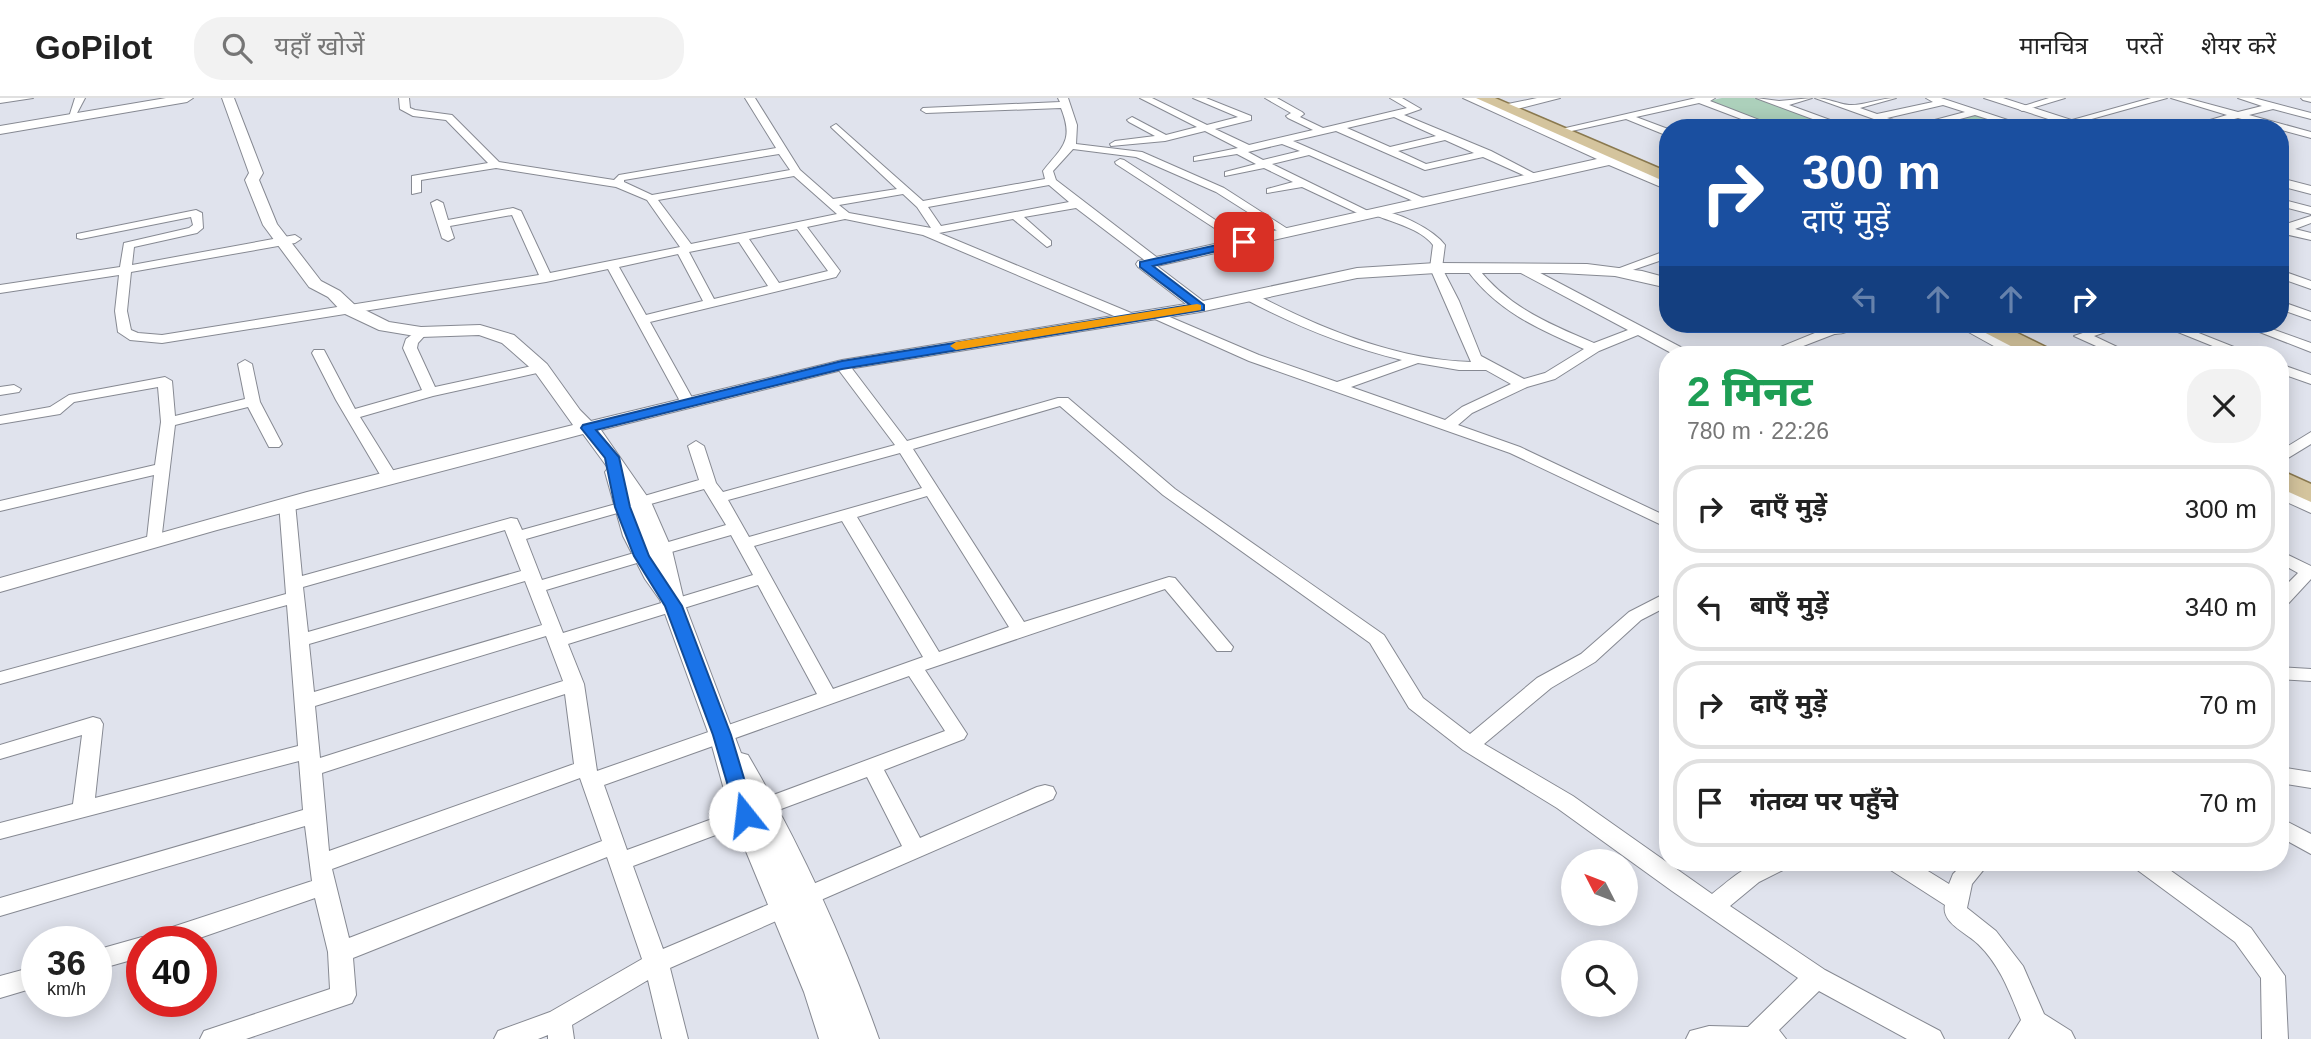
<!DOCTYPE html>
<html lang="hi">
<meta charset="utf-8">
<style>
body{margin:0;font-family:Helvetica,"Noto Sans Devanagari",sans-serif;background:#f2f2f2;color:#222;height:100vh;display:flex;flex-direction:column;font-size:26px;white-space:nowrap}
*{box-sizing:border-box;margin:0}
p{font-size:23px;color:#767676}
.icon{flex:none;width:38px;height:38px;fill:none;stroke:currentColor;stroke-width:2;stroke-linecap:round;stroke-linejoin:round}
.map{position:relative;flex:1;overflow:hidden}
.sheet{position:absolute;left:1659px;top:248px;width:630px;height:525px;display:flex;flex-direction:column;background:#fff;border-radius:28px;box-shadow:0 4px 18px #0003}
.sheet>*{flex:none}
.top-card{position:absolute;left:1659px;top:21px;width:630px;height:214px;border-radius:28px;box-shadow:0 4px 18px #0003;background:#1a4fa0;color:#fff;overflow:hidden}
.needle{width:46px;rotate:312deg}
.fabs{position:absolute;left:1561px;top:751px;display:grid;gap:14px}
.fabs a{display:grid;place-items:center;width:77px;height:77px;border-radius:50%;background:#fff;box-shadow:0 4px 18px #0003;font-size:35px}
.speed{position:absolute;left:21px;top:828px;display:flex;gap:14px;font-size:35px;font-weight:700;text-align:center}
.speed>*{display:grid;place-content:center;width:91px;height:91px;border-radius:50%;background:#fff;box-shadow:0 4px 18px #0003;line-height:1}
.speed small{font-size:18px;font-weight:400}
.speed .limit{border:10px solid #d22;background:#fff;color:#111}
.pin{position:absolute;display:grid;place-items:center;width:60px;height:60px;color:#fff;margin:-30px;border-radius:14px;box-shadow:0 4px 10px #0006}
.me{position:absolute;width:77px;margin:-38px;rotate:344deg;stroke-linejoin:round;filter:drop-shadow(0 0 5px #0008)}
.turn{display:flex;align-items:center;gap:24px;height:147px;padding:0 28px;font-size:32px}
.turn .icon{width:91px;height:91px;stroke-width:2.5}
.turn b{display:block;font-size:49px;line-height:60px}
.lanes{display:flex;align-items:center;height:66px;padding:0 28px;background:#0003;justify-content:center;gap:35px;direction:ltr}
.lanes .off{opacity:.35}
.round{display:grid;place-items:center;flex:none;width:74px;height:74px;border-radius:28px;background:#f2f2f2}
.head{display:flex;align-items:center;justify-content:space-between;height:119px;padding:0 28px}
h1{font-size:42px;font-weight:800;line-height:52px;color:#1e9e55}
ul{padding:0;list-style:none}
li{display:flex;align-items:center;gap:21px;height:88px;margin:0 14px 10px;padding:0 14px;border:4px solid #e0e0e0;border-radius:28px}
li div{flex:1}
li b{display:block;font-size:26px}
li em{font-style:normal}
header{display:flex;align-items:center;gap:42px;box-sizing:border-box;height:98px;padding:0 35px;background:#fff;border-bottom:2px solid #e0e0e0}
header strong{font-size:33px}
nav{display:flex;gap:38px;margin-inline-start:auto;font-size:24px}
.search{width:490px;height:63px;background:#f2f2f2;display:flex;align-items:center;gap:18px;box-sizing:border-box;padding:0 24px;border-radius:28px;color:#767676;font-size:26px}
.map>svg:first-child{display:block}
.green{fill:#acd0bb}
.lines{fill:none;stroke-linecap:round;stroke-linejoin:round}
.minor-casing{stroke:#868992;stroke-width:2}
.tertiary-casing{stroke:#868992;stroke-width:2}
.primary-casing{stroke:#8a794f;stroke-width:3}
.minor{fill:#fff;fill-rule:evenodd}
.tertiary{fill:#fff;fill-rule:evenodd}
.primary{fill:#d4c49d;fill-rule:evenodd}
.route{fill:#1a73e8;stroke:#114b97;stroke-width:2}
.slow{fill:#f59e0b}
</style>
<header>
<strong>GoPilot</strong>
<div class="search"><svg class="icon" aria-label="search" viewBox="0 0 24 24"><circle cx="10" cy="10" r="6"/><path d="M15 15l6 6"/></svg>यहाँ खोजें</div>
<nav><a>मानचित्र</a><a>परतें</a><a>शेयर करें</a></nav>
</header>
<div class="map">
<svg width="2311" height="941" viewBox="0 0 2311 941">
<rect width="100%" height="100%" fill="#e0e3ed"/>
<g class="green">
<path d="M1722 0H1754L1839 30H1781L1708 3Z"/>
<path d="M1976 16 2022 30H1924Z"/>
</g>
<g class="lines">
<defs>
<g id="minor">
<path d="M0 0H33L0 5Z"/>
<path d="M75 0H85L75 19H69Z"/>
<path d="M399 0H409L410 10 415 12 452 17 499 64 614 82 619 77 776 50 745 0H755L800 72 833 101 897 91 833 31 831 29 836 26 923 103 1045 81 1043 73C1063 48 1074 43 1061 10L926 15 921 12 923 10 1060 4 1058 0H1068L1077 27 1076 46 1142 54 1224 90 1294 135 1284 137 1216 94 1136 59 1073 51 1053 73 1056 82 1159 161V167H1151L1076 110 1024 119 1051 143V147L1047 149 1013 121 939 135 1136 217V223H1126L923 137 845 121 807 129 840 173 836 179 650 224 695 305 688 309 681 305 608 171 546 184 162 245 130 242 118 234 115 213 119 177 0 195V187L120 169 124 145 189 130 193 127 191 119 81 141 77 140V136L196 112 202 115 203 130 197 135 134 149 132 167 295 137 301 141 295 145 131 174 127 213 131 232 138 235 162 237 539 177 512 117 450 128 454 140 448 143 442 140 431 105 437 102 443 105 448 122 513 110 521 113 550 175 680 149 647 102 616 89 496 70 421 82V94L412 96V78L488 65 446 22 413 18 400 11ZM779 56 790 72 652 97 624 84V82ZM794 78 837 116 691 146 658 102ZM1049 87 1069 104 941 128 928 109ZM903 96 917 109 931 130 849 115 839 107ZM797 131 828 173 779 185 749 141ZM739 144 768 188 714 201 689 154ZM678 156 703 203 646 217 619 169Z"/>
<path d="M1140 0H1152L1207 27 1238 19 1193 0H1206L1251 18V22L1215 31 1249 47 1313 32 1288 20 1286 18 1291 15 1265 0H1277L1302 14 1304 16 1300 19 1323 30 1407 10 1390 0H1402L1421 11 1404 17 1491 53 1541 79 1532 81 1483 59 1425 72 1336 33 1293 43 1428 102V106H1420L1309 57 1272 66 1372 115V119L1368 120 1302 89 1267 95V91L1293 84 1264 70 1225 78V74L1256 66 1237 56 1194 63V59L1238 50 1205 33 1165 43 1111 48 1110 46 1115 43 1155 38 1129 24 1127 22 1132 19 1166 37 1197 29ZM1394 19 1436 38 1390 49 1347 30ZM1445 42 1474 55 1426 66 1398 53ZM1282 46 1300 53 1263 62 1248 54Z"/>
<path d="M1696 0H1715L1710 3 1780 30H1765L1699 5 1636 19 1668 31V38L1626 21 1549 38 1544 35Z"/>
<path d="M1756 0 1779 3 1812 0 1789 7 1852 30H1837Z"/>
<path d="M1815 0C1828 0 1838 6 1849 7 1863 8 1880 0 1896 0L1860 10 1877 16 1933 4 1926 0H1941L2032 30H2016L1975 17 1926 30H1899ZM1943 7 1965 14 1912 28 1887 20Z"/>
<path d="M2049 0H2065L2022 13 2017 10Z"/>
<path d="M2151 0H2167L2070 27 2065 24Z"/>
<path d="M2171 0H2186L2238 14 2262 8 2238 0H2254L2311 15V21L2273 11 2249 17 2311 34V40L2238 20 2200 30H2183L2227 17Z"/>
<path d="M2301 0H2311V4L2303 2Z"/>
<path d="M1120 61 1124 62 1249 144 1239 146 1116 66 1115 64Z"/>
<path d="M2280 101 2311 109V116L2280 108Z"/>
<path d="M1375 113C1394 111 1434 132 1445 147L1442 170 1459 203 1481 258 1524 281 1545 275 1584 251C1538 231 1497 213 1467 172L1469 169H1477C1508 209 1549 226 1594 245L1628 232 1519 174V168H1527L1690 254 1692 257H1675L1638 237 1599 253 1555 281 1527 289 1472 315 1458 327 1520 349 1668 419V430L1510 355 1249 263 1146 217 1148 214H1158L1259 257 1337 284 1402 262C1347 249 1294 227 1245 201V195H1253C1319 230 1396 262 1471 264L1430 170 1433 147C1421 131 1394 125 1375 117ZM1418 265 1459 272H1486L1511 286 1462 309 1445 322 1351 289Z"/>
<path d="M2311 118V125L2295 131 2311 135V142L2280 135V128Z"/>
<path d="M1668 152V160L1615 178 1609 174Z"/>
<path d="M2280 172 2311 183V191L2280 180Z"/>
<path d="M2280 203 2311 214V222L2280 211Z"/>
<path d="M2109 226H2129L2094 238 2134 257H2116L2074 238Z"/>
<path d="M2158 226H2176L2254 257H2235Z"/>
<path d="M2239 226H2258L2311 245V254Z"/>
<path d="M1832 228 1839 232 1837 235 1780 257H1761Z"/>
<path d="M421 230 428 234 418 245 417 250 435 289 541 266 548 270 546 273 433 298 360 319 398 380 390 385 382 380 336 302 312 255 314 252H324L355 311 422 292 403 250 406 241Z"/>
<path d="M245 262 252 266 260 304 282 346 279 349H269L248 309 175 327 161 444H149L147 440 154 377 0 413V403L155 367 161 324 158 289 74 304 60 316 0 326V318L50 309 69 297 165 279 172 283 175 318 245 301 238 266Z"/>
<path d="M842 263 847 264 907 343 1058 300H1068L1175 391 1384 537 1423 600 1470 636 1537 580 1581 556 1629 514 1668 494V508L1641 522 1595 564 1551 590 1484 646 1573 698 1712 796C1745 770 1745 765 1788 765L1785 771 1759 784 1730 808 1825 872 1940 933 1944 941H1907L1819 893 1779 932 1786 941H1686L1690 933 1709 928 1748 929 1798 880 1672 793 1557 710 1463 652 1409 610 1370 545 1163 397 1060 308 913 351 1024 524 1169 479 1175 480 1233 549 1231 553H1217L1165 491 925 572 967 636 964 641 884 672 920 740 1037 689 1045 687 1053 689 1056 695 1053 701 807 808 799 806 795 799 799 792 902 748 867 679 765 717 757 715 754 709 757 703 945 633 909 578 604 687 627 752 745 709 753 711 756 717 753 723 633 768 663 851 784 800 792 802 796 809 792 816 670 870 688 941H662L648 882 572 927 574 941H548V937L538 941H494L498 933 550 914 642 861 607 759 353 860 356 897 352 905 246 941H200L204 933 330 891 328 854 315 800 188 844H142V859L96 872V852L142 839 147 841 148 837 312 783 305 728 0 818V800L303 712 299 663 0 741V725L73 706 82 637 0 661V647L93 619 100 621 103 626 95 700 298 648 287 507 0 586V574L286 496 279 405 287 400 295 405 302 478 511 420 517 421 522 432 616 406H628L630 409 628 412 526 441 542 482 641 453 650 458 647 462 546 492 563 535 753 477 731 437 661 457 652 452 655 448 726 427 704 391 640 409 632 404 634 401 699 382 688 348 696 343 704 348 716 385 723 394 895 347 835 267ZM900 355 922 390 749 439 728 402ZM927 398 1009 529 939 554 857 419ZM842 423 923 559 833 591 754 448ZM505 432 521 473 308 534 303 489ZM525 483 542 527 314 594 309 546ZM758 487 817 596 597 673 584 586 568 546ZM546 538 563 583 320 660 315 608ZM565 596 574 666 329 753 322 675ZM580 680 602 743 349 840 332 771Z"/>
<path d="M2280 266 2311 277V286L2280 275Z"/>
<path d="M14 287 21 291 19 294 0 297V289Z"/>
<path d="M2311 334V346L2280 365V353Z"/>
<path d="M2280 453 2311 468V481L2286 508 2280 510V493L2298 475 2280 465Z"/>
<path d="M2280 569 2311 571V583L2280 581Z"/>
<path d="M2280 669 2311 674V690L2280 685Z"/>
<path d="M2280 720 2311 736V756L2280 739Z"/>
<path d="M1886 765H1915L1949 786 1953 776 1964 765H1989L1972 786 1967 810 1996 833 2023 868 2044 916 2071 933 2075 941H2009L2021 922C2010 895 2000 867 1978 846 1967 835 1941 825 1945 807L1889 771Z"/>
<path d="M2133 765H2160L2251 830 2285 878 2288 941H2262L2261 880 2235 844 2136 771Z"/>
<path d="M37 868V889L0 900V878Z"/>
</g>
<g id="tertiary">
<path d="M166 0H193L187 4 0 36V28Z"/>
<path d="M222 0H234L263 75 259 82 277 126 321 183 340 193 355 207 389 224 421 229 480 227 514 237 547 266 580 312 591 323 842 262 1186 206 1138 169 1136 166 1138 163 1597 61 1463 0H1479L1498 8 1537 0H1560L1509 13 1612 58 1626 57 1628 60 1624 63 1668 83V92L1609 67 1157 168 1203 203 1357 170 1436 165 1587 166 1642 173 1668 180V190L1615 178 1560 175H1436L1357 180 1200 214 842 272 601 332 651 404 672 452 685 507 741 655 748 657C801 748 844 842 879 941H819L804 894 731 717 709 637 660 502 645 481 623 438 605 374 608 370 583 336 217 432 0 494V480L307 394 573 327 535 274 502 245 479 237 421 239 379 232 343 215 328 199 309 189 263 127 245 82 249 75Z"/>
<path d="M1984 0H2003L2096 30H2076Z"/>
<path d="M2280 80 2311 88V96L2280 88Z"/>
<path d="M1799 226H1860C1844 242 1821 235 1802 230Z"/>
<path d="M1954 226H1976L2032 257H2010Z"/>
<path d="M2280 387 2311 401V415L2280 401Z"/>
</g>
<g id="primary">
<path d="M1476 0H1495L1668 74V85Z"/>
<path d="M1973 226H1999L2052 252 2055 257H2028L1976 230Z"/>
<path d="M2280 372 2311 386V404L2280 390Z"/>
</g>
</defs>
<use href="#minor" class="minor-casing"/>
<use href="#tertiary" class="tertiary-casing"/>
<use href="#primary" class="primary-casing"/>
<use href="#minor" class="minor"/>
<use href="#tertiary" class="tertiary"/>
<use href="#primary" class="primary"/>
</g>
<path class="route" d="M1244 141 1249 144 1247 146 1153 168 1204 207V212L842 271 596 332 619 359 630 409 649 458 682 508 731 637 755 717 752 722 745 724 738 722 713 637 665 508 634 458 615 409 605 360 581 330 583 327 842 263 1190 207 1140 169V164Z"/>
<path class="slow" d="M1197 206 1201 207V212L956 252 950 248 956 244Z"/>
</svg>
<div class="fabs">
<a><svg class="needle" viewBox="-14 -14 28 28"><path d="M0-13l5 13h-10z" fill="#e53935"/><path d="M0 13l5-13h-10z" fill="#767676"/></svg></a>
<a><svg class="icon" aria-label="search" viewBox="0 0 24 24"><circle cx="10" cy="10" r="6"/><path d="M15 15l6 6"/></svg></a>
</div>
<div class="speed"><div>36<small>km/h</small></div><div class="limit">40</div></div>
<div class="pin" style="left:1244px;top:144px;background:#d93025"><svg class="icon" aria-label="arrive" viewBox="0 0 24 24"><path d="M6 21V4h12l-3 4 3 4H6"/></svg></div>
<svg class="me" style="left:745px;top:717px" viewBox="-20 -20 40 40"><circle r="19" fill="#fff"/><path d="M0-13L10 11 0 6-10 11z" fill="#1a73e8"/></svg>
<div class="top-card">
<div class="turn"><svg class="icon" aria-label="right" viewBox="0 0 24 24"><path d="M7 20v-9h11M14 6l5 5-5 5"/></svg><div><b>300 m</b>दाएँ मुड़ें</div></div>
<div class="lanes"><svg class="icon off" aria-label="left" viewBox="0 0 24 24"><path d="M17 20v-9H6M10 6l-5 5 5 5"/></svg><svg class="icon off" aria-label="ahead" viewBox="0 0 24 24"><path d="M12 20V5M6 11l6-6 6 6"/></svg><svg class="icon off" aria-label="ahead" viewBox="0 0 24 24"><path d="M12 20V5M6 11l6-6 6 6"/></svg><svg class="icon" aria-label="right" viewBox="0 0 24 24"><path d="M7 20v-9h11M14 6l5 5-5 5"/></svg></div>
</div>
<section class="sheet">
<div class="head"><div><h1>2 मिनट</h1><p>780 m · 22:26</p></div><a class="round"><svg class="icon" aria-label="close" viewBox="0 0 24 24"><path d="M6 6l12 12M18 6L6 18"/></svg></a></div>
<ul>
<li><svg class="icon" aria-label="right" viewBox="0 0 24 24"><path d="M7 20v-9h11M14 6l5 5-5 5"/></svg><div><b>दाएँ मुड़ें</b></div><em>300 m</em></li>
<li><svg class="icon" aria-label="left" viewBox="0 0 24 24"><path d="M17 20v-9H6M10 6l-5 5 5 5"/></svg><div><b>बाएँ मुड़ें</b></div><em>340 m</em></li>
<li><svg class="icon" aria-label="right" viewBox="0 0 24 24"><path d="M7 20v-9h11M14 6l5 5-5 5"/></svg><div><b>दाएँ मुड़ें</b></div><em>70 m</em></li>
<li><svg class="icon" aria-label="arrive" viewBox="0 0 24 24"><path d="M6 21V4h12l-3 4 3 4H6"/></svg><div><b>गंतव्य पर पहुँचे</b></div><em>70 m</em></li>
</ul>
</section>
</div>
